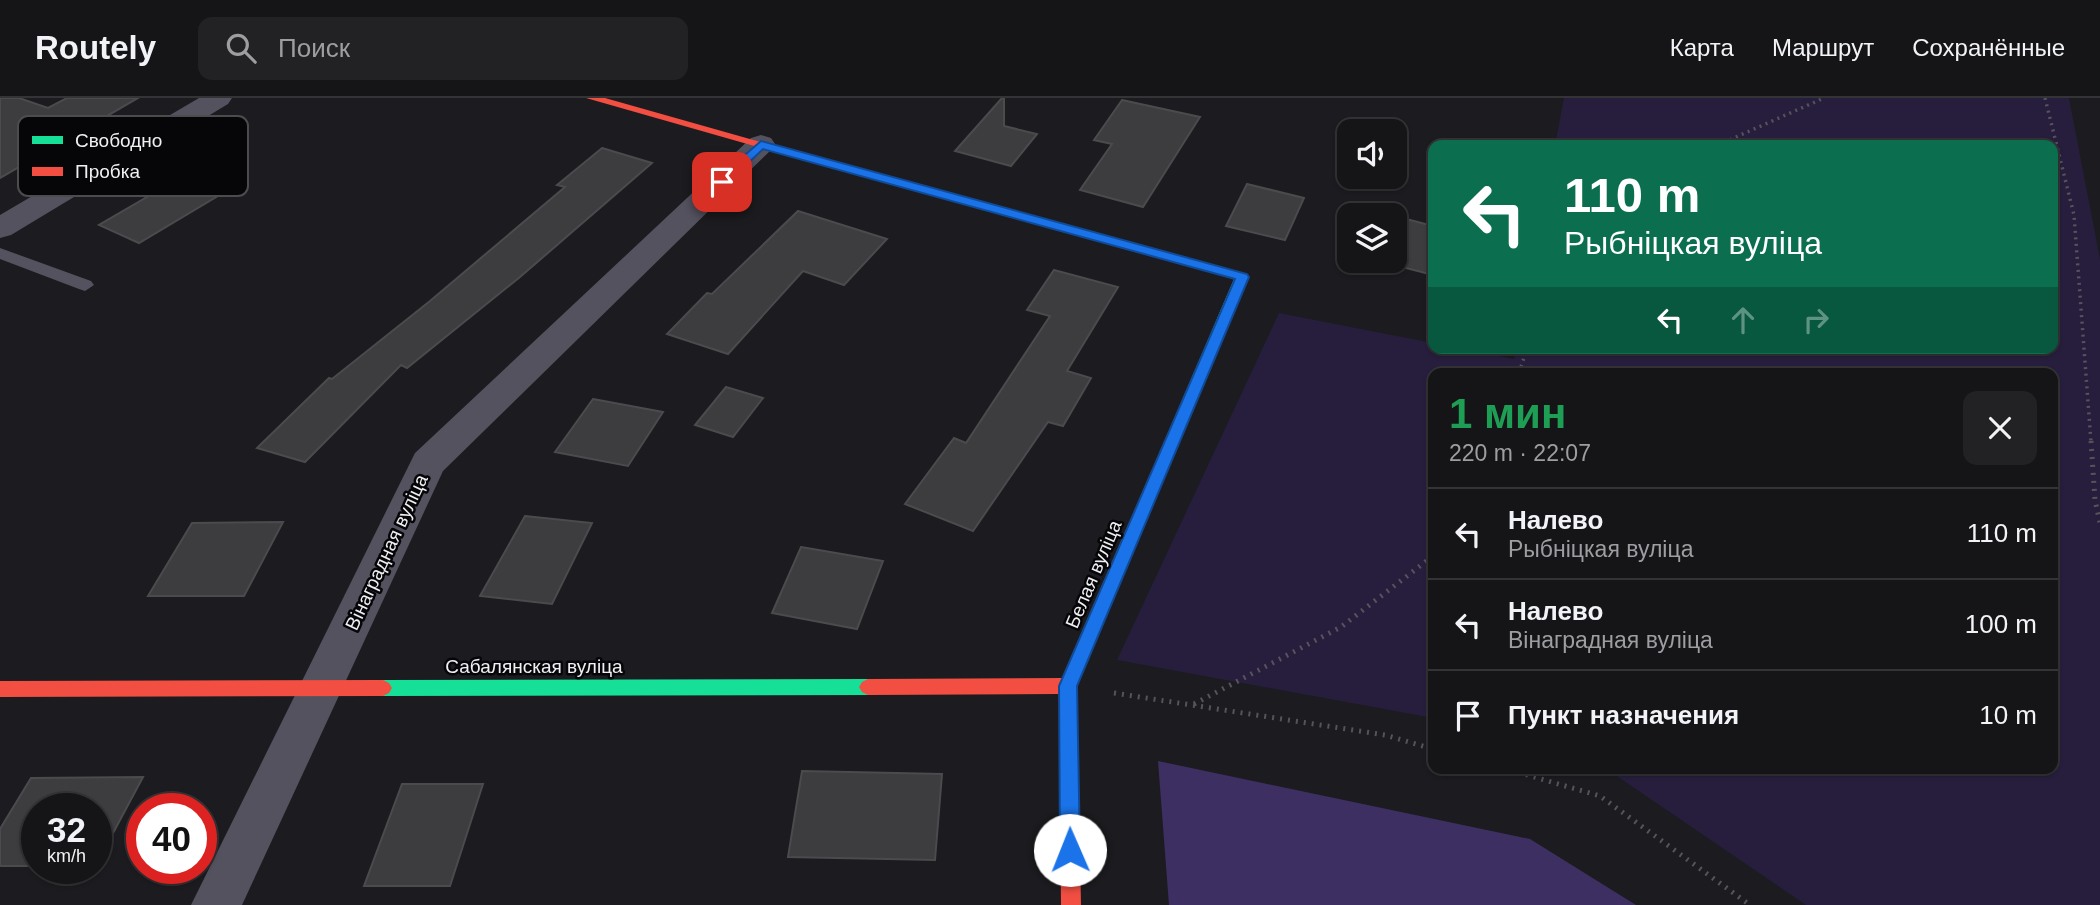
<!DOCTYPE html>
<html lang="ru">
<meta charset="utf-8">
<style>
body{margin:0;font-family:Arial,sans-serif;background:#222124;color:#f1f3f6;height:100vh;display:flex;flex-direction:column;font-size:26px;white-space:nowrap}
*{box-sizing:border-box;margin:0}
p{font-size:23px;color:#9d9ea1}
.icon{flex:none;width:38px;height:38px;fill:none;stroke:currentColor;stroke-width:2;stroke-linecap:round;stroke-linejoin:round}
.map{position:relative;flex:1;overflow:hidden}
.sheet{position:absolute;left:1428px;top:270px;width:630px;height:406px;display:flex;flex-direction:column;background:#151417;border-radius:14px;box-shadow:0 2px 5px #0004,0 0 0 2px #343336}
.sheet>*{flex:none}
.top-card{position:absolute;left:1428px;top:42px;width:630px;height:214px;border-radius:14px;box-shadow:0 2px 5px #0004,0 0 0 2px #343336;background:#0b6e4f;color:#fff;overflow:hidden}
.buttons{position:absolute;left:1337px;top:21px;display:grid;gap:14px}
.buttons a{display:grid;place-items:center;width:70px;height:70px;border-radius:14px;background:#151417;box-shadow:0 2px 5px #0004,0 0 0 2px #343336;font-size:35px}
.speed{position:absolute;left:21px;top:695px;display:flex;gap:14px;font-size:35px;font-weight:700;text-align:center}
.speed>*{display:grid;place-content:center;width:91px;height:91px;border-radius:50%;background:#151417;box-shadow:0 2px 5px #0004,0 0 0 2px #343336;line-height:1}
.speed small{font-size:18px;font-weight:400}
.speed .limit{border:10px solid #d22;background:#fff;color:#111}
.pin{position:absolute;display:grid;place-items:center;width:60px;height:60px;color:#fff;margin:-30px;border-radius:14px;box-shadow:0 4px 10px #0006}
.me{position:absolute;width:77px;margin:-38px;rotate:359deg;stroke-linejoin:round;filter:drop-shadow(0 0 5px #0008)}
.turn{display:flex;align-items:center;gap:24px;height:147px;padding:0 21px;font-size:32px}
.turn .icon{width:91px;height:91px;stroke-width:2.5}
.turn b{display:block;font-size:49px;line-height:60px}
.lanes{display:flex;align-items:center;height:66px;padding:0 21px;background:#0003;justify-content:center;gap:35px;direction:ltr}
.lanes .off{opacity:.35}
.round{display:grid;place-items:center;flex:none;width:74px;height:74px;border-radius:14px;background:#222124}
.head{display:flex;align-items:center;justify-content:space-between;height:119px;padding:0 21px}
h1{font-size:42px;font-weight:700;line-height:52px;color:#1e9e55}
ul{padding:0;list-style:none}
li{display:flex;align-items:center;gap:21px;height:91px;padding:0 21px;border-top:2px solid #343336}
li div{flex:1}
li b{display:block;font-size:26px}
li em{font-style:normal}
header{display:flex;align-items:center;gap:42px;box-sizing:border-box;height:98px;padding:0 35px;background:#151417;border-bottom:2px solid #343336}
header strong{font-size:33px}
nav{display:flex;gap:38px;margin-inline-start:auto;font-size:24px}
.search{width:490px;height:63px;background:#222124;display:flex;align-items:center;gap:18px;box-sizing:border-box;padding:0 24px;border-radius:14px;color:#9d9ea1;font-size:26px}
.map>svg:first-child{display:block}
.green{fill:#261e3c}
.forest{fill:#3d2f62}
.building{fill:#3d3c3f;stroke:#4b4a4d;stroke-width:2}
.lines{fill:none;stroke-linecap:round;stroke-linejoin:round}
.path-far1{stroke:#56535c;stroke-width:3.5;stroke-dasharray:2 4.5;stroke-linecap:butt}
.path{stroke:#56535c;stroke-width:5;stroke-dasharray:2 6;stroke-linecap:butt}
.lane{fill:#54525f;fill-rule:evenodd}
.street{fill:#54525f;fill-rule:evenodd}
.fast{fill:#16e098;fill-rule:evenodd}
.jam{fill:#f24e42;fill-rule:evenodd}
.route{fill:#1a73e8;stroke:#114b97;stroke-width:2}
.labels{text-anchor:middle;stroke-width:5;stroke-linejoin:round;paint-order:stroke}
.street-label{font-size:19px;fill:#f0eff3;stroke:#060608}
.key{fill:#060608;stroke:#4c4c4e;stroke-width:2}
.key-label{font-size:19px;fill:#f0eff3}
</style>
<header>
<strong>Routely</strong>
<div class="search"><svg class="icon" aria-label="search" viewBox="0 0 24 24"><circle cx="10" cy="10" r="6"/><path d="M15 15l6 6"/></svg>Поиск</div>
<nav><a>Карта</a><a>Маршрут</a><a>Сохранённые</a></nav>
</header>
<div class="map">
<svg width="2100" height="807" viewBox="0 0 2100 807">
<rect width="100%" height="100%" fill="#1c1b1f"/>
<path class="green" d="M1564 0H2069L2100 161V807H1806L1605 670H2053V275H1433V620L1117 562 1279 215 1433 245V250H1458L1514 261 1516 250H2053V47H1555Z"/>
<path class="forest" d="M1158 663 1530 741 1636 807H1169Z"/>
<g class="building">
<path d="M0 0H19L48 10 67 0H138L0 80Z"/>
<path d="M1002 0H1004V28L1037 36 1011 68 955 53Z"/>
<path d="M1122 2 1200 19 1143 109 1080 92 1112 46 1094 42Z"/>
<path d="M602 50 652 65 520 179 407 270 401 267 305 364 257 350 329 280 332 281 430 203 565 89 557 87Z"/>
<path d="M183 78 223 95 139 145 99 127Z"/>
<path d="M1247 86 1304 100 1285 142 1226 128Z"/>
<path d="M798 113 887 141 844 187 803 173 728 256 667 236 707 195 712 196Z"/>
<path d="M1395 118 1433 128V177L1379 163H1395Z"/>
<path d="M1054 172 1118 189 1067 273 1091 280 1063 328 1048 324 973 433 905 406 954 340 966 345 1050 218 1027 212Z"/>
<path d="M726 289 763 300 733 339 695 327Z"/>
<path d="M593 301 663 314 628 368 555 354Z"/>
<path d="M525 418 592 425 552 506 480 498Z"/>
<path d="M283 424 244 498H148L192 425Z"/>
<path d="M801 449 883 463 857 531 772 515Z"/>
<path d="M802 673 942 676 935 762 788 759Z"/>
<path d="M143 679 96 767V710H37V768H0V731L31 680Z"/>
<path d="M402 686H483L450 788H364Z"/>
</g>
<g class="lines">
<g class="path-far1">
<path d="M2045 0 2074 117 2091 344"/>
<path d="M1718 47 1824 0"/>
<path d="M1519 275 1527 250"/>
</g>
<g class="path">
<path d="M2091 343 2095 402 2100 425"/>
<path d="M1114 595 1385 637 1433 651"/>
<path d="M1194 606 1341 529 1433 458"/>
<path d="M1503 670 1600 698 1750 807"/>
</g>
<path class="lane" d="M0 150 91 183 94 187 85 193 79 191 0 161Z"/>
<g class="street">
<path d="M199 0H232L228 6 11 137 0 140V117Z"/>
<path d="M761 37 771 40 775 46 771 52 443 373 242 807H191L415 355 751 40Z"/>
</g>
<g class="fast">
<path d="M839 64 1247 176 1249 179 1189 318H1179L1177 314 1234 181 835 71V65Z"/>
<path d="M868 581 874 584 877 589 874 594 868 597 383 598 377 595 374 590 377 585 383 582Z"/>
</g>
<g class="jam">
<path d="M586 0H605L845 68 843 71H835Z"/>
<path d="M1184 309 1191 314 1077 588 1081 807H1061L1059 596 868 597 862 594 859 589 862 584 868 581 1062 580 1177 314Z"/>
<path d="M383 582 389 585 392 590 389 595 383 598 0 599V583Z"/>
</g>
</g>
<path class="route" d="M761 43 1247 176 1249 179 1077 588 1080 752 1077 759 1070 762 1063 759 1060 752 1059 588 1235 181 763 51 726 86H717V81Z"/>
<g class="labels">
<g class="street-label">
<text transform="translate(386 454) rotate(-65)" y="7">Вінаградная вуліца</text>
<text transform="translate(1093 476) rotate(-67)" y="7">Белая вуліца</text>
<text x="534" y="575">Сабалянская вуліца</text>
</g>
</g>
<rect x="18" y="18" width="230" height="80" rx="10" class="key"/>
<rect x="32" y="38" width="31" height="8" fill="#16e098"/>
<rect x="32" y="69" width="31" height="9" fill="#f24e42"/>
<g class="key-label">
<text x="75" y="49">Свободно</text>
<text x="75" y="80">Пробка</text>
</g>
</svg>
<div class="buttons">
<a><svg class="icon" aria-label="sound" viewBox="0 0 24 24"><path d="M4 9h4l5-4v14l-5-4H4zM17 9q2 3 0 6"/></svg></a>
<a><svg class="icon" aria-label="layers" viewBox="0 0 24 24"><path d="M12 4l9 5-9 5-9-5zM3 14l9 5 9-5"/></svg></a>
</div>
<div class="speed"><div>32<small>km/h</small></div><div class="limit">40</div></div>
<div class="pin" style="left:722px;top:84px;background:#d93025"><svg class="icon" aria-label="arrive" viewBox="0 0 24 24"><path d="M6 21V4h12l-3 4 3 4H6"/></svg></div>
<svg class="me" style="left:1070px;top:752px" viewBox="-20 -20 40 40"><circle r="19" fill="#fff"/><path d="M0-13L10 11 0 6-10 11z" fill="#1a73e8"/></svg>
<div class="top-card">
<div class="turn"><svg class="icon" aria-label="left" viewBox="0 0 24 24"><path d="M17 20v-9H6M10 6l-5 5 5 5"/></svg><div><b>110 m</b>Рыбніцкая вуліца</div></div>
<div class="lanes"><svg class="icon" aria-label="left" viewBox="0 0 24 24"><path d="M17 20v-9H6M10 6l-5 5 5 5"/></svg><svg class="icon off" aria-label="ahead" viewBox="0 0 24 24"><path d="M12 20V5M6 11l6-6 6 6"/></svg><svg class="icon off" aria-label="right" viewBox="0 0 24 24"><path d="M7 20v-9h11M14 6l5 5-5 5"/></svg></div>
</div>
<section class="sheet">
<div class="head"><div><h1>1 мин</h1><p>220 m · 22:07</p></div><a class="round"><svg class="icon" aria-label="close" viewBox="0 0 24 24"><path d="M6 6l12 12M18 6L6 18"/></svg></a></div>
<ul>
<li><svg class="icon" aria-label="left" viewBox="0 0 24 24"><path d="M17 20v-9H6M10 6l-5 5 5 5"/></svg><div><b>Налево</b><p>Рыбніцкая вуліца</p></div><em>110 m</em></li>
<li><svg class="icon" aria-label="left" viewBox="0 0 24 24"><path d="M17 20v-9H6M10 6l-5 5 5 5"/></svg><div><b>Налево</b><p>Вінаградная вуліца</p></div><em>100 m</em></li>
<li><svg class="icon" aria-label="arrive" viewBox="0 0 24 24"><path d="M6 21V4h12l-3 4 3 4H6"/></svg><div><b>Пункт назначения</b></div><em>10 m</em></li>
</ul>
</section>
</div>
